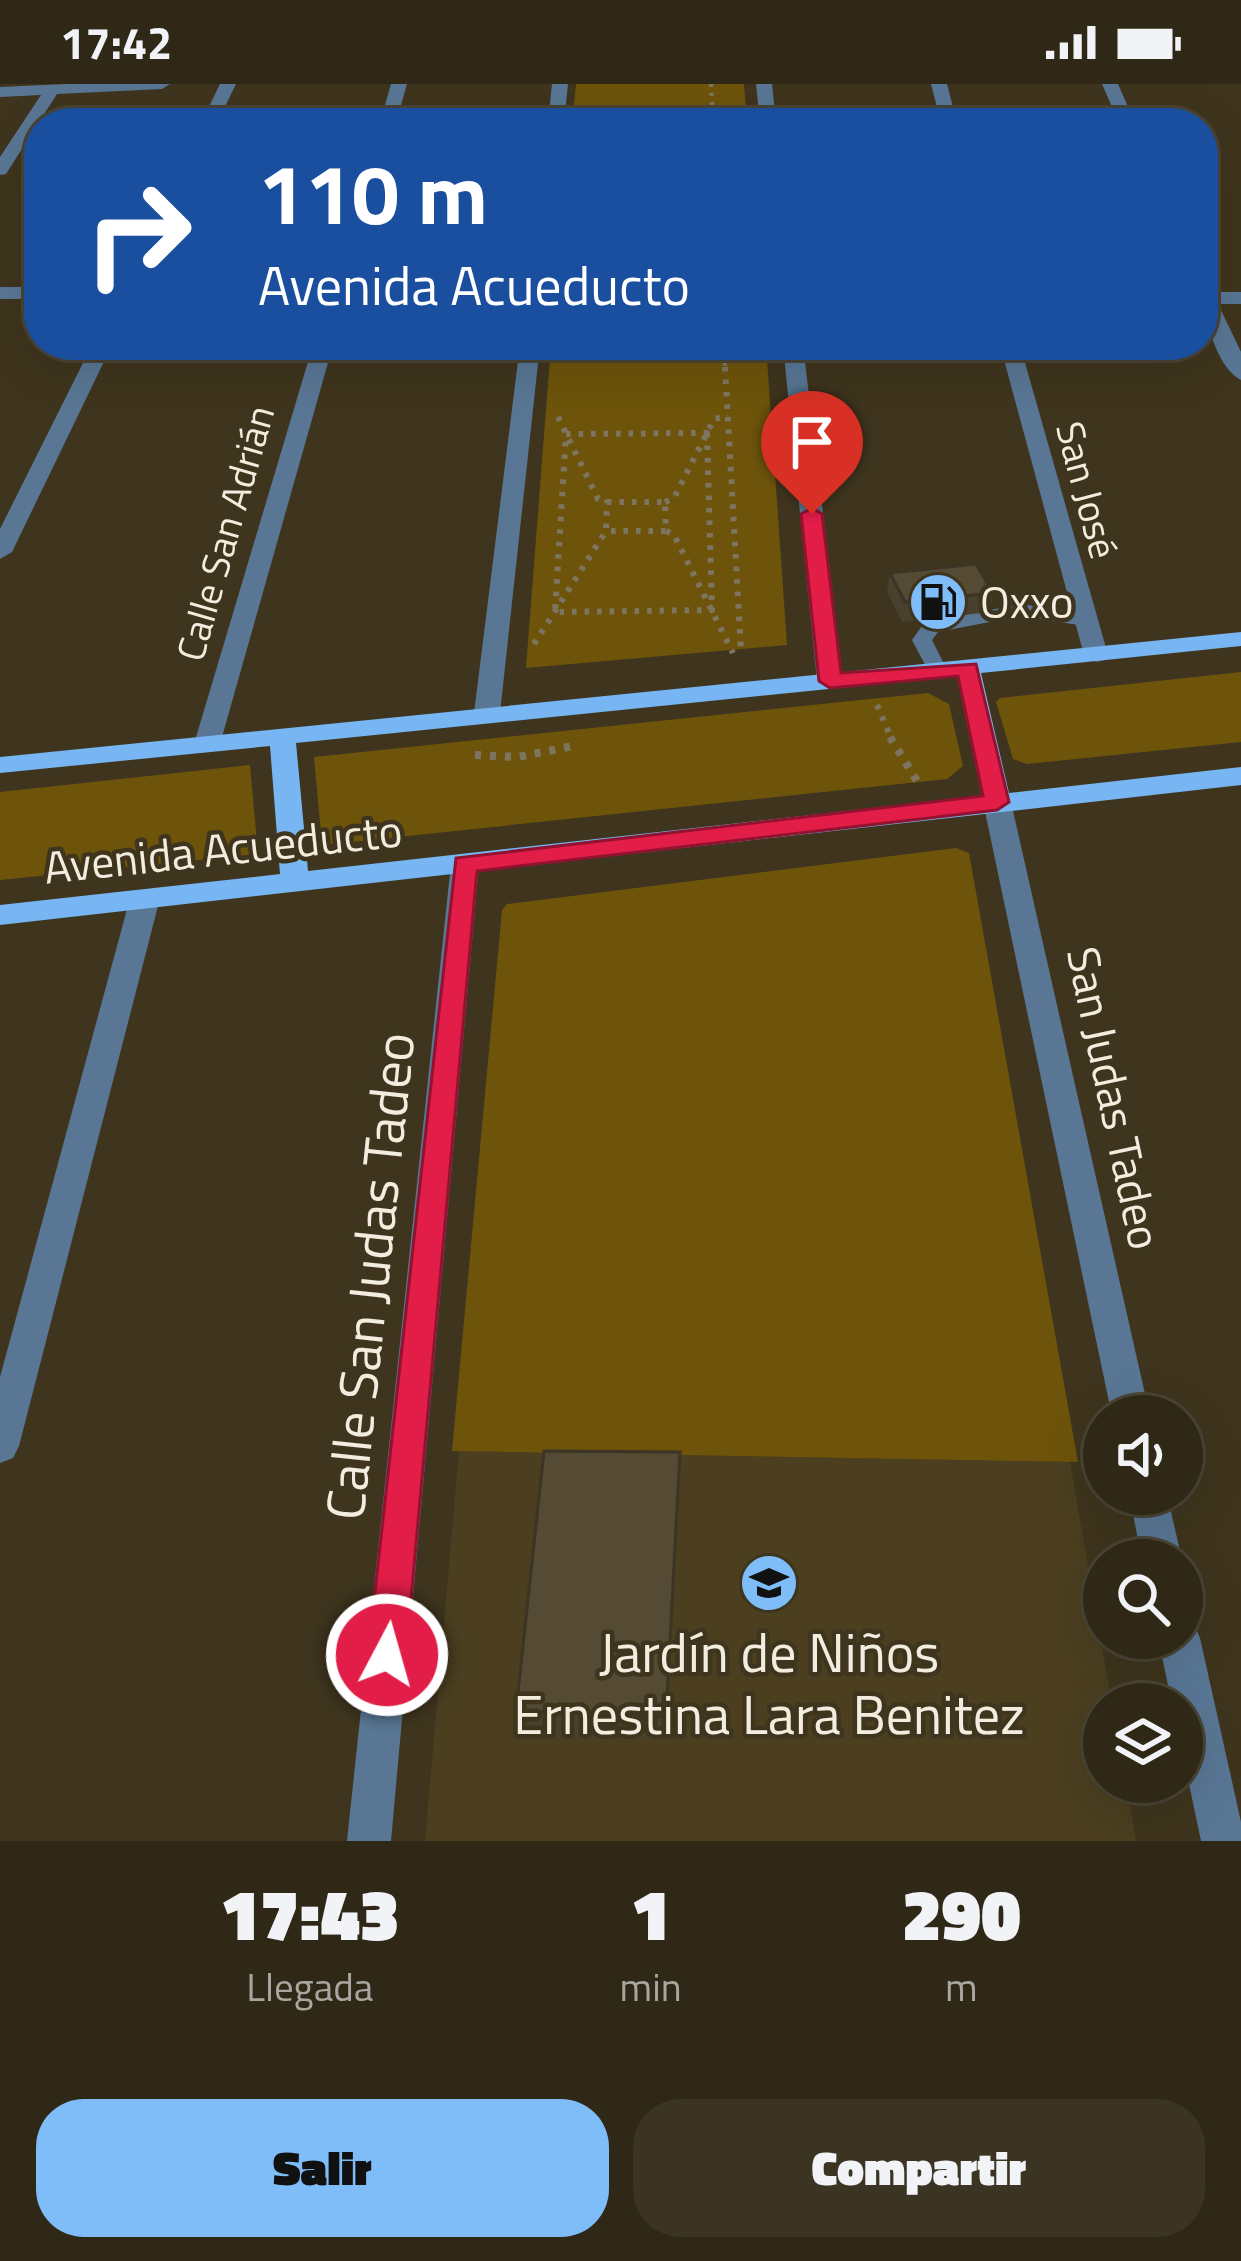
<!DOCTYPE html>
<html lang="es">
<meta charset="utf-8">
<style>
body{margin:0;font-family:"Titillium Web",sans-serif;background:#3b3423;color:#f1f3f6;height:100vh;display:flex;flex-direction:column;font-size:45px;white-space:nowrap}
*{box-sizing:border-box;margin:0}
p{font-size:39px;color:#a7a6a1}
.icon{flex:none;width:66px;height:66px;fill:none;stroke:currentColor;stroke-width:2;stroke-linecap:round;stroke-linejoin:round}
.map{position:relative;height:1757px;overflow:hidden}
.sheet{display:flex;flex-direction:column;background:#2f2816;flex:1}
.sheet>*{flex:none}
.hud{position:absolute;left:24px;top:24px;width:1194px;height:252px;border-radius:48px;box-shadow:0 12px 48px #0002,0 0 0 3px #4a4435;background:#1a4fa0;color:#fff;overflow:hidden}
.tools{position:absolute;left:1083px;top:1311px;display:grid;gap:24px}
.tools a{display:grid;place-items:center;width:120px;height:120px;border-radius:50%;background:#2f2816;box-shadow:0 12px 48px #0002,0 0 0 3px #4a4435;font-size:60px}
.pin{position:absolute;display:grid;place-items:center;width:102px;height:102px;color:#fff;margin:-123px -51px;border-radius:50% 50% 50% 0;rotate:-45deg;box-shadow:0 0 12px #0007}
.pin .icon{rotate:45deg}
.me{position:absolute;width:132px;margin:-66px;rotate:6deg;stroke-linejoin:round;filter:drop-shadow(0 0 9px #0008)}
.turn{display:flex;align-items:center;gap:42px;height:252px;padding:0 36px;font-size:54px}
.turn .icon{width:156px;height:156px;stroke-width:2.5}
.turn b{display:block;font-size:84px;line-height:102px}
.eta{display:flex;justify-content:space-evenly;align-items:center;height:204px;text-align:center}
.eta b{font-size:72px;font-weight:800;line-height:84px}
.button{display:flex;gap:24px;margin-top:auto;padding:24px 36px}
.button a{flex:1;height:138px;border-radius:48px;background:#7fbdf9;color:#111;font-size:48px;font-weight:800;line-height:138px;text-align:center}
.button a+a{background:#3b3423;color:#f1f3f6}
.status{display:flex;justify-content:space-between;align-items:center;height:84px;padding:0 60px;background:#2f2816;direction:ltr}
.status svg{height:33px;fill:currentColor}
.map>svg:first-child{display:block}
.built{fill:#4b3f20}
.green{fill:#6e540b}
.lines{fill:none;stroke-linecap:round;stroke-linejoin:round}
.path-far2{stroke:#7e7561;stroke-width:4.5;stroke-dasharray:3 6;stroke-linecap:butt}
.path-far1{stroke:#7e7561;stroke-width:6;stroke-dasharray:4.5 8;stroke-linecap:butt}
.path{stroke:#7e7561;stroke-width:8;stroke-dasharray:6 9;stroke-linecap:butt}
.service{fill:#597795;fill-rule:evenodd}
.minor{fill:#597795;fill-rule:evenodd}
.primary{fill:#77b6f2;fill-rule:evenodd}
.wall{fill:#49402d}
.building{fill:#554b34;stroke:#3c3424;stroke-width:3}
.route{fill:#e11d48;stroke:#92132f;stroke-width:3}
.labels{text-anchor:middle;stroke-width:9;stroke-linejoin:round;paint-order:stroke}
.far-street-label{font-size:39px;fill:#f3eddf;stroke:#3f351e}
.poi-label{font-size:45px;fill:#f3eddf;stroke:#3f351e;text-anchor:start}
.street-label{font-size:45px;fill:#f3eddf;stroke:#3f351e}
.near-street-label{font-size:54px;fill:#f3eddf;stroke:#3f351e}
.near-poi-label{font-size:54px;fill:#f3eddf;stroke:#3f351e}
</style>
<div class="status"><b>17:42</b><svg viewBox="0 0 49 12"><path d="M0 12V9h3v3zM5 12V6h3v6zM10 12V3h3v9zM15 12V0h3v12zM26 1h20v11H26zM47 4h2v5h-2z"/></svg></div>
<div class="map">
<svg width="1241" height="1757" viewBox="0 0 1241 1757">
<rect width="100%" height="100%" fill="#3f351e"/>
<path class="built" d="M459 1367 1070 1378 1112 1620H1104V1698H1126L1136 1757H425Z"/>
<g class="green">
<path d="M576 0H744L747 39H572Z"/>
<path d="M551 261H766L787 561 526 584Z"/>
<path d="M1241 588V658L1027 680 1013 675 996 618 1000 614Z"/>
<path d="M928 609 949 620 963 682 947 695 322 761 314 673Z"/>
<path d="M250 681 258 770 0 796V708Z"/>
<path d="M956 764 969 769 1078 1378 452 1367 502 826 507 820Z"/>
</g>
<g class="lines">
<g class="path-far2">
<path d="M711 0 713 39"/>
<path d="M724 261 725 286"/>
</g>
<g class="path-far1">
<path d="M725 283 741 568"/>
<path d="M558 333 598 415 607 418"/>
<path d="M707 349 712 526 555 528 566 350Z"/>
<path d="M607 418H665L666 447H606Z"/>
<path d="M665 418 674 414 714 335 728 332"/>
<path d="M666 447 674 451 733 569"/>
<path d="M534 560 606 447"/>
<path d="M877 621 892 656"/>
</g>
<g class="path">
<path d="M890 653 917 697"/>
<path d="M475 671 518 673 578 661"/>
</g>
<path class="service" d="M1021 520 1085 530 1095 536 1085 542 1021 532 938 548 932 556 948 588 945 592H931L912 556 924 539Z"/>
<g class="minor">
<path d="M67 0H170L162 5 57 10 6 90 0 91V73L41 11 0 13V3Z"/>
<path d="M220 0H236L217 39H201Z"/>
<path d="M391 0H407L396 39H380Z"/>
<path d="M552 0H568L564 39H548Z"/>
<path d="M756 0H772L776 39H760Z"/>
<path d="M931 0H947L957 39H941Z"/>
<path d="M1102 0H1118L1135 39H1119Z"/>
<path d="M1203 201 1213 208H1241V220H1218L1241 268V296C1215 283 1203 229 1203 201Z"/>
<rect x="0" y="203" width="39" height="12"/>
<path d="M92 261H112L12 468 0 475V445Z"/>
<path d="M313 261H333L220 660 216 666H198L194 660Z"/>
<path d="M520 261H540L500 629 487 637 474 629Z"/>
<path d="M783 261H803L843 597 830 605 817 597Z"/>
<path d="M1000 261H1020L1108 571 1105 576 1096 578 1084 571Z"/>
<path d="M997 709 1011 718 1150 1332H1112L983 718Z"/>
<path d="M465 771 479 780 391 1757H347L451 780Z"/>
<path d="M144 808 159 818 19 1362 13 1374 0 1379V1293L129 818Z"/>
<path d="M1129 1410H1167L1182 1476H1142Z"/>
<path d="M1182 1535 1194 1540 1200 1554 1241 1738V1757H1201L1182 1667V1620H1172L1158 1554H1182Z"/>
</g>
<path class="primary" d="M1241 548V562L981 589 1009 709 1241 683V701L0 841V821L280 790 270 662 0 689V673ZM957 592 982 712 308 787 296 659Z"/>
</g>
<g class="wall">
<path d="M890 489 993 509 990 528 902 538 887 508Z"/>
<path d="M680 1368 665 1656 518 1651 516 1627Z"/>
</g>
<g class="building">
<path d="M976 480 993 509 905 518 890 489Z"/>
<path d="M544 1367 680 1368 666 1633 516 1627Z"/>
</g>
<path class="route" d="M812 424 822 430 841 589 976 580 1009 718 997 726 477 787 406 1571 400 1584 387 1589 374 1584 368 1571 456 774 983 712 958 592 830 604 819 597 801 430Z"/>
<defs>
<symbol id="fuel-disc" viewBox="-11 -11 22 22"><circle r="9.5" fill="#7fbdf9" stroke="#3f351e"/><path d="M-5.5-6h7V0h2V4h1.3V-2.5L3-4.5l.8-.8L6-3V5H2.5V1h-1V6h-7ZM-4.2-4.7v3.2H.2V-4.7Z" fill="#111"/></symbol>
<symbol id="school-disc" viewBox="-11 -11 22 22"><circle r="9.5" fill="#7fbdf9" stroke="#3f351e"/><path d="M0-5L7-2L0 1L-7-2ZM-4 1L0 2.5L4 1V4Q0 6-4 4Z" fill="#111"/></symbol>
</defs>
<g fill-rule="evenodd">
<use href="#fuel-disc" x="905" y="485" width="66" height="66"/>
<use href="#school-disc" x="736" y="1466" width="66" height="66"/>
</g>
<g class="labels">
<g class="far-street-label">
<text transform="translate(1087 406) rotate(75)" y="14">San José</text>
<text transform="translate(225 449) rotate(-74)" y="14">Calle San Adrián</text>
</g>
<g class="poi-label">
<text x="980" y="534">Oxxo</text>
</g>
<g class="street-label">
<text transform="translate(223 765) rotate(-6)" y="16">Avenida Acueducto</text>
<text transform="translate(1114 1014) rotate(78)" y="16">San Judas Tadeo</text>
</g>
<g class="near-street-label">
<text transform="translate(370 1192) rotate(-84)" y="19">Calle San Judas Tadeo</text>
</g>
<g class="near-poi-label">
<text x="769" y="1588">Jardín de Niños<tspan x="769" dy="62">Ernestina Lara Benitez</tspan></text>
</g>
</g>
</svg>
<div class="tools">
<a><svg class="icon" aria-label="sound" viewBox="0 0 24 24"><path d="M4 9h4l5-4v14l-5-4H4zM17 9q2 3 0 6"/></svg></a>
<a><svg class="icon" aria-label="search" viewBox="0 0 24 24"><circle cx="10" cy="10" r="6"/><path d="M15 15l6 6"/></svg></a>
<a><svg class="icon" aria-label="layers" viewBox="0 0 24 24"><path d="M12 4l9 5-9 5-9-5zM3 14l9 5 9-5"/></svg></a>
</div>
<div class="pin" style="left:812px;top:430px;background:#d93025"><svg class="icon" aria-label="arrive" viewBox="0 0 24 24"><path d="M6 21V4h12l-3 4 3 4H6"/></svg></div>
<svg class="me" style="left:387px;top:1571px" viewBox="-20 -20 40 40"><circle r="17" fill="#e11d48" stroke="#fff" stroke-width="3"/><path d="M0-11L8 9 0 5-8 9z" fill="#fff"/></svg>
<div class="hud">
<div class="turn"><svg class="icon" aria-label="right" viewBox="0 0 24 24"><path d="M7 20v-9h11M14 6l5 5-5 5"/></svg><div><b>110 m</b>Avenida Acueducto</div></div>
</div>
</div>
<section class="sheet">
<div class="eta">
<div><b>17:43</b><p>Llegada</p></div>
<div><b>1</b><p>min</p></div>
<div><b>290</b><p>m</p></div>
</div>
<div class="button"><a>Salir</a><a>Compartir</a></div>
</section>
